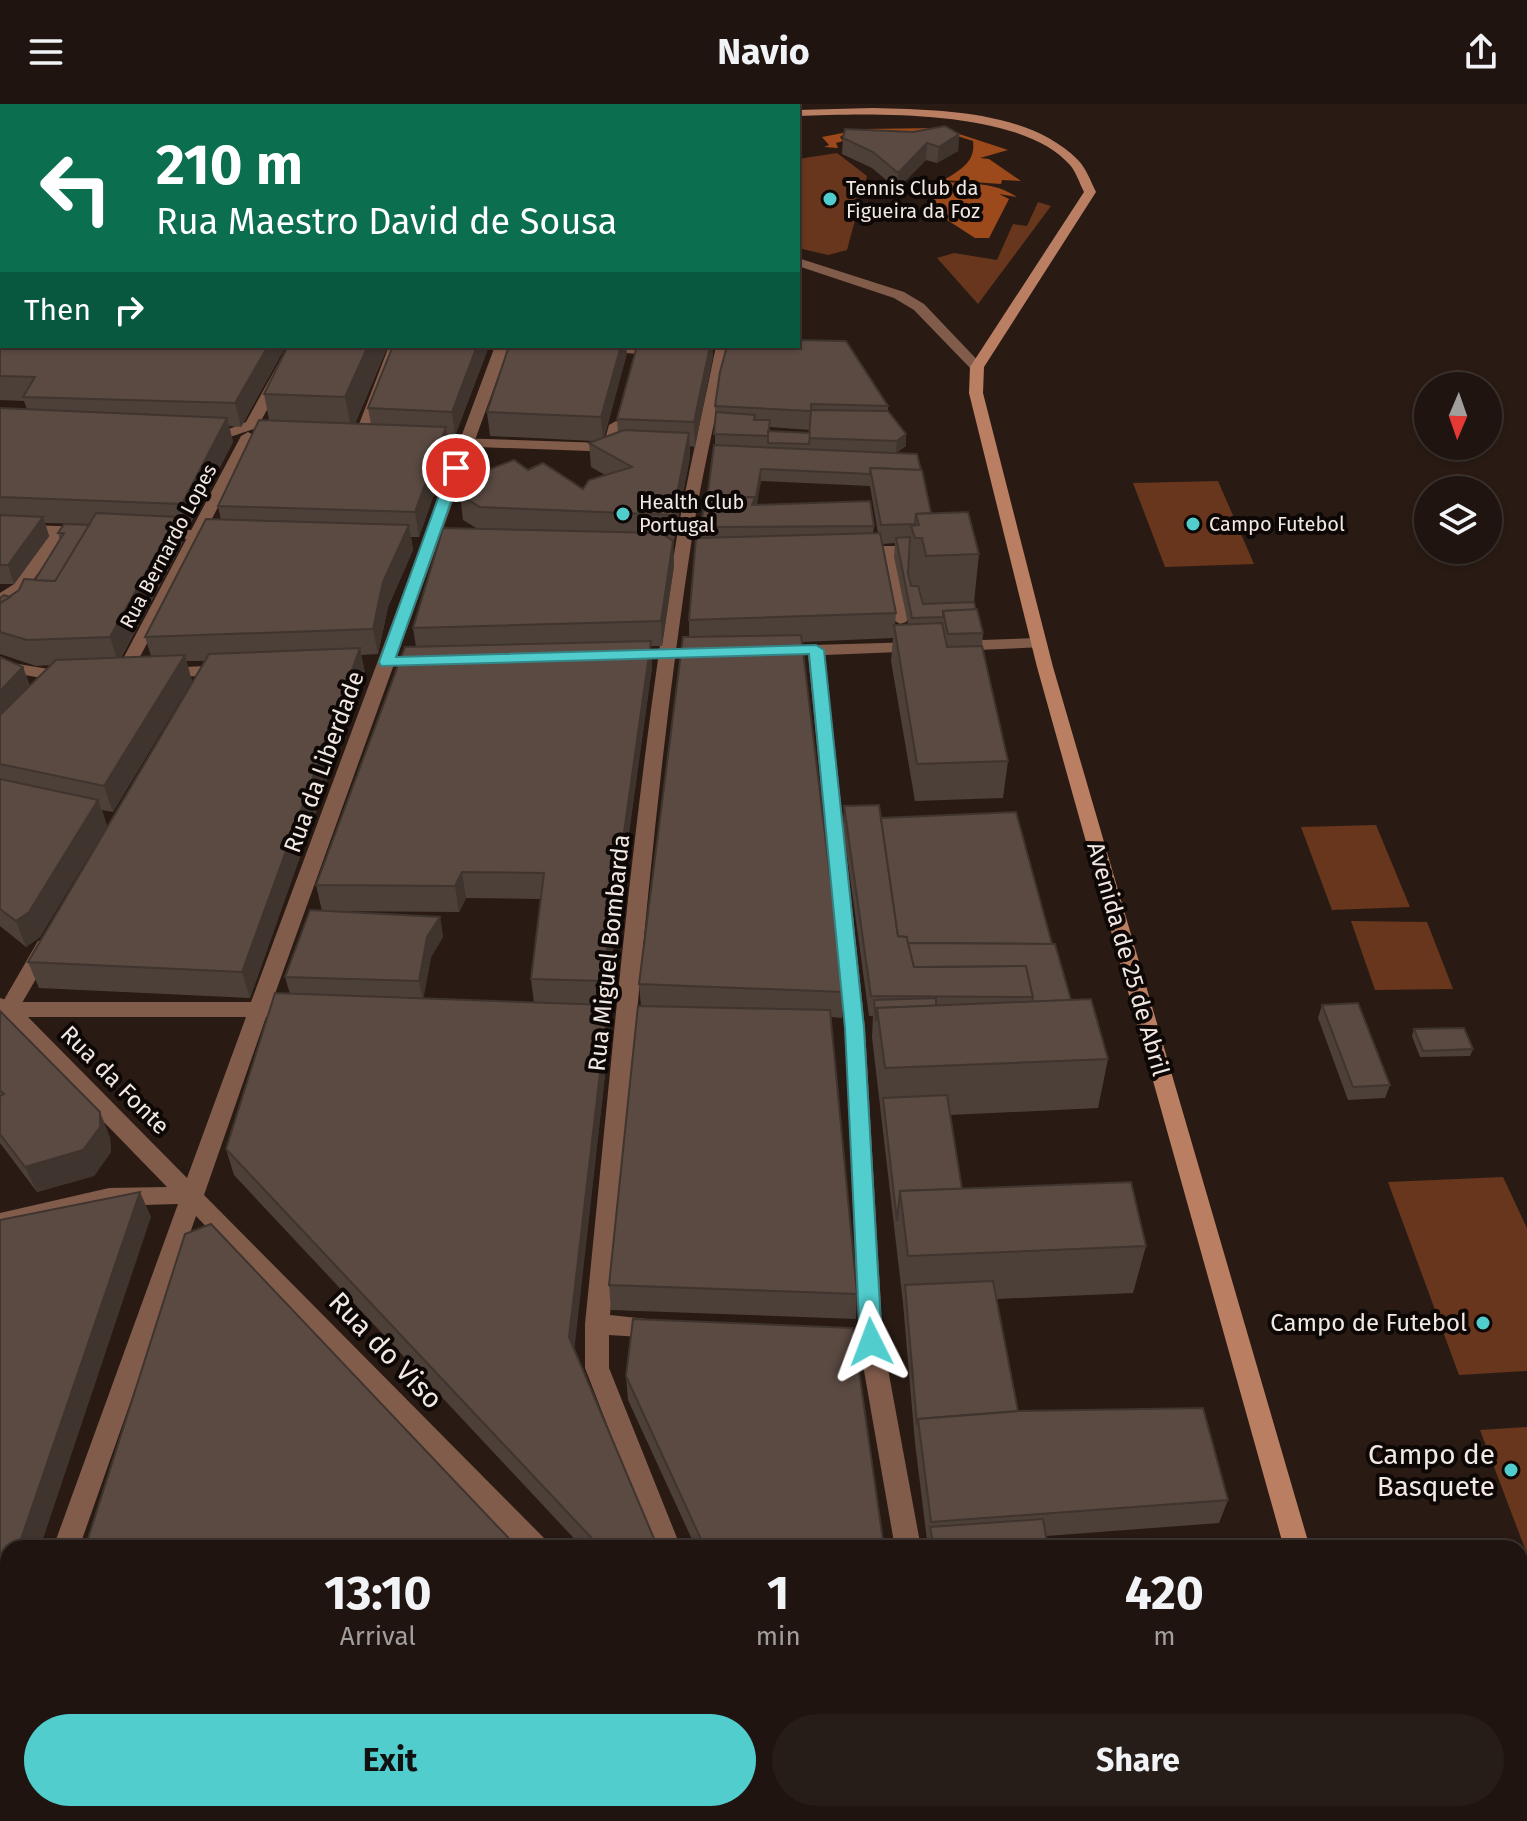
<!DOCTYPE html>
<style>
body{margin:0;font-family:"Fira Sans",sans-serif;background:#271d18;color:#f1f3f6;height:100vh;display:flex;flex-direction:column;font-size:30px;white-space:nowrap}
*{box-sizing:border-box;margin:0}
p{font-size:26px;color:#a19e9e}
.icon{flex:none;width:44px;height:44px;fill:none;stroke:currentColor;stroke-width:2;stroke-linecap:round;stroke-linejoin:round}
.map{position:relative;flex:1;overflow:hidden}
.sheet{position:absolute;left:0px;top:1436px;width:1528px;height:282px;display:flex;flex-direction:column;background:#1f140f;border-radius:24px 24px 0 0;box-shadow:0 2px 6px #0004,0 0 0 2px #3c332f}
.sheet>*{flex:none}
.hud{position:absolute;left:0px;top:0px;width:800px;height:244px;box-shadow:0 2px 6px #0004,0 0 0 2px #3c332f;background:#0b6e4f;color:#fff;overflow:hidden}
.needle{width:52px;rotate:182deg}
.buttons{position:absolute;left:1414px;top:268px;display:grid;gap:16px}
.buttons a{display:grid;place-items:center;width:88px;height:88px;border-radius:50%;background:#1f140f;box-shadow:0 2px 6px #0004,0 0 0 2px #3c332f;font-size:40px}
.pin{position:absolute;display:grid;place-items:center;width:68px;height:68px;color:#fff;margin:-34px;border:4px solid #fff;border-radius:50%;box-shadow:0 2px 8px #0007}
.me{position:absolute;width:88px;margin:-44px;rotate:357deg;stroke-linejoin:round;filter:drop-shadow(0 0 6px #0008)}
.turn{display:flex;align-items:center;gap:28px;height:168px;padding:0 24px;font-size:36px}
.turn .icon{width:104px;height:104px;stroke-width:2.5}
.turn b{display:block;font-size:56px;line-height:68px}
.then{display:flex;align-items:center;height:76px;padding:0 24px;background:#0003;gap:16px;font-size:30px}
.eta{display:flex;justify-content:space-evenly;align-items:center;height:136px;text-align:center}
.eta b{font-size:48px;font-weight:700;line-height:56px}
.button{display:flex;gap:16px;margin-top:auto;padding:16px 24px}
.button a{flex:1;height:92px;border-radius:48px;background:#52cdce;color:#111;font-size:32px;font-weight:700;line-height:92px;text-align:center}
.button a+a{background:#271d18;color:#f1f3f6}
header{display:flex;justify-content:space-between;align-items:center;height:104px;padding:0 24px;background:#1f140f;font-size:36px;font-weight:700}
.map>svg:first-child{display:block}
.green{fill:#67361d}
.water{fill:#9c4a1b}
.lines{fill:none;stroke-linecap:round;stroke-linejoin:round}
.pedestrian{fill:#825c4b;fill-rule:evenodd}
.minor{fill:#825c4b;fill-rule:evenodd}
.secondary{fill:#ba7f62;fill-rule:evenodd}
.wall{fill:#4d4039;fill-rule:evenodd}
.shaded-wall{fill:#3f342e}
.building{fill:#5a4a42;stroke:#3f342e;stroke-width:2}
.route{fill:#52cdce;stroke:#358586;stroke-width:2}
.poi-dot{fill:#52cdce;stroke:#0d0705;stroke-width:3}
.labels{text-anchor:middle;stroke-width:8;stroke-linejoin:round;paint-order:stroke}
.far-poi-label{font-size:20px;fill:#f2e8e3;stroke:#0d0705;text-anchor:start}
.far-street-label{font-size:20px;fill:#f2e8e3;stroke:#0d0705}
.street-label{font-size:24px;fill:#f2e8e3;stroke:#0d0705}
.poi-label{font-size:24px;fill:#f2e8e3;stroke:#0d0705;text-anchor:end}
.near-street-label{font-size:28px;fill:#f2e8e3;stroke:#0d0705}
.near-poi-label{font-size:28px;fill:#f2e8e3;stroke:#0d0705;text-anchor:end}
</style>
<header><svg class="icon" aria-label="menu" viewBox="0 0 24 24"><path d="M4 6h16M4 12h16M4 18h16"/></svg>Navio<svg class="icon" aria-label="share" viewBox="0 0 24 24"><path d="M12 15V3M7 8l5-5 5 5M5 13v7h14v-7"/></svg></header>
<div class="map">
<svg width="1527" height="1717" viewBox="0 0 1527 1717">
<rect width="100%" height="100%" fill="#291b14"/>
<g class="green">
<path d="M837 49 867 72 847 146 828 151 798 144V55Z"/>
<path d="M1038 98 1051 102 978 200 937 154 954 149 997 156 1013 120 1027 122Z"/>
<path d="M1218 377 1254 460 1165 463 1133 379Z"/>
<path d="M1376 721 1410 803 1332 806 1301 723Z"/>
<path d="M1351 817 1427 818 1453 885 1375 886Z"/>
<path d="M1503 1073 1527 1124V1267L1459 1271 1388 1078Z"/>
<path d="M1527 1323V1450L1480 1326Z"/>
</g>
<g class="water">
<path d="M941 24 1008 46 980 54 989 55 1021 77 1002 76 1001 80 944 76C960 66 976 58 973 37L954 31H843L840 33 843 37 836 39 838 44 824 43 829 41 822 33 863 25Z"/>
<path d="M945 78C971 80 995 78 1017 93L999 90 1009 95 989 134H975L941 112 938 116 921 105Z"/>
</g>
<g class="lines">
<g class="pedestrian">
<path d="M798 154 904 188 924 200 984 263 972 266 914 206 894 194 798 162Z"/>
<path d="M389 242H403L367 336 355 339 353 336Z"/>
<path d="M616 317 623 321 618 340 623 344 616 348 424 341 417 337 424 333 604 339 609 321Z"/>
<path d="M248 328 255 332 131 570 129 574H117L115 570 241 332Z"/>
<path d="M60 422 68 427 26 486 0 501V489L14 480 55 424Z"/>
<path d="M858 442H922L930 447 922 452H898L908 515 906 518 900 520 892 515 882 452 852 450 850 447Z"/>
<path d="M45 835 55 842 15 911H1V901L38 837Z"/>
</g>
<g class="minor">
<path d="M288 242H302L257 324 230 333 199 331V325H229L246 318Z"/>
<path d="M495 242H509L272 898 281 905 278 910 266 913 204 1091 545 1435 549 1444H518L196 1112 79 1444H53L178 1100 109 1102 0 1127V1109L109 1084 167 1083 0 911V894L13 898H251ZM28 913H246L187 1074Z"/>
<path d="M563 242C586 242 652 235 668 247L661 251 570 246Z"/>
<path d="M716 242H730C718 304 703 365 693 427 653 686 634 949 610 1211L665 1217 669 1224 665 1231 657 1234 609 1231V1264L681 1444H655L585 1264V1220C612 955 634 688 678 426 689 364 704 303 716 242Z"/>
<path d="M0 420 86 423 94 428 86 433 0 430Z"/>
<path d="M154 425 222 427 230 432 222 437 149 433 146 430Z"/>
<path d="M1038 534 1044 535V543L954 547 946 542 954 537Z"/>
<path d="M918 538 924 539V547L825 551 865 924 883 1238 921 1444H895L859 1238 845 924 808 551 778 552 770 547 778 542Z"/>
<path d="M0 557 67 568 75 573 67 578 0 567Z"/>
<path d="M227 561 235 566 233 570 163 574 155 569 163 564Z"/>
<path d="M8 1593V1663L0 1662V1596Z"/>
<path d="M317 1710H357L354 1717H314Z"/>
<path d="M378 1710H439L442 1717H381Z"/>
<path d="M724 1710H754L757 1717H727Z"/>
<path d="M761 1710H791L794 1717H764Z"/>
<path d="M940 1710H970L971 1717H941Z"/>
</g>
<g class="secondary">
<path d="M873 4C939 6 1028 6 1078 56 1086 64 1091 78 1096 88L984 263 983 289 1053 563 1310 1444H1284L1037 563 969 289 970 263 1084 88C1080 80 1076 68 1070 61 1021 4 868 9 798 12V6Z"/>
<rect x="0" y="61" width="2" height="6"/>
<path d="M1359 1710H1389L1391 1717H1361Z"/>
</g>
</g>
<g class="wall">
<path d="M359 0H462L461 2H360Z"/>
<path d="M670 0H701L670 2Z"/>
<path d="M959 30 958 47 937 59 926 56 897 85 872 64 842 50 843 34Z"/>
<path d="M0 135H2V242H286L241 323 229 322 233 338 188 424H180L183 438 121 554 151 552 145 533 221 416 218 402 269 316 264 290 288 242H388L355 320H371L368 304 489 242 455 332 447 331 449 348 419 433H411L413 446 388 503 378 550 361 551 365 569 250 894 39 884 28 858 205 557H186L192 577 113 708 102 706 107 722 40 833 26 843 0 822V553L23 563 30 582 51 561 36 562 0 550V494L10 493 35 476 60 436 58 429 89 420 45 419 49 432 14 480H0V304L27 305 24 297 0 296Z"/>
<path d="M627 249 604 334 618 329 617 315 713 252 695 343 690 342V353L674 436H671L673 437 674 462 662 542H651L652 563 605 901H608L610 927 574 1244 658 1444H583L234 1071 226 1045 290 890 285 873 440 813 443 833 431 853 423 895 534 899 531 875 541 795 466 794 459 808 322 807 316 781 416 543 413 524 478 425 463 416 460 391 466 390 464 375 528 366 583 385 605 371 591 363 589 339 594 337 490 332 487 308Z"/>
<path d="M720 268 888 302V307L906 330V342L896 349 931 409 979 450 974 498 983 529 982 542 1008 657 1003 694 915 697 891 557 893 534 802 538 844 888 842 914 831 913 857 1190 856 1215 611 1206 609 1181 641 902 639 880 689 533V516L701 434 700 423 707 395 715 341V302ZM770 323 810 326V329L770 327ZM761 377 870 382 878 429H873L874 422 756 401ZM895 439 894 453 908 520 895 521 896 509 883 440Z"/>
<path d="M844 702 881 714 1052 840 1071 896 1108 955 1098 1004 950 1011 962 1085 1146 1142 1133 1189 997 1195 1018 1307 1228 1396 1219 1419 1046 1432 1048 1444H928L915 1339 903 1199 872 933 873 912H869L843 722Z"/>
<path d="M1322 901 1390 981 1385 994 1348 996 1318 914Z"/>
<path d="M0 907 100 1008 110 1034 111 1048 94 1072 37 1088 0 1039Z"/>
<path d="M1414 925 1473 945 1470 952 1420 953 1412 932Z"/>
<path d="M626 1272 884 1444H696L628 1296Z"/>
<path d="M550 1710H718L721 1717H553Z"/>
<path d="M820 1710H953L956 1716 955 1717H824Z"/>
<path d="M972 1710H1128L1080 1713 1081 1717H973Z"/>
</g>
<g class="shaded-wall">
<path d="M959 30 958 47 937 59 939 43Z"/>
<path d="M927 39 926 56 897 85 898 69Z"/>
<path d="M2 108V120L0 121V109Z"/>
<path d="M268 242H286L241 323 235 299Z"/>
<path d="M368 242H388L352 327 345 293Z"/>
<path d="M477 242H489L455 332 452 308Z"/>
<path d="M621 242H626L627 249 603 338 601 313Z"/>
<path d="M710 242H713V252L695 343 694 318Z"/>
<path d="M227 314 233 338 188 424 182 400Z"/>
<path d="M446 323 449 348 419 433 415 408Z"/>
<path d="M689 329 690 353 674 436 673 411Z"/>
<path d="M906 330V342L896 349 897 337Z"/>
<path d="M761 365V377L755 412 752 401Z"/>
<path d="M43 413 49 432 14 480 8 461Z"/>
<path d="M177 413 183 438 118 558 110 533Z"/>
<path d="M409 421 413 446 388 503 378 550 373 525 383 478Z"/>
<path d="M673 437 674 462 662 542 661 517Z"/>
<path d="M651 537 652 563 605 903 603 877Z"/>
<path d="M360 544 365 569 250 894 242 868Z"/>
<path d="M185 551 192 577 113 708 104 682Z"/>
<path d="M23 563 32 589 0 622V587Z"/>
<path d="M98 696 107 722 40 833 26 843 16 817Z"/>
<path d="M462 768 466 794 459 808 455 782Z"/>
<path d="M440 813 443 833 431 853 423 897 419 877 427 833Z"/>
<path d="M608 901 610 927 573 1257 569 1233Z"/>
<path d="M100 1008 110 1034 111 1048 94 1072 37 1088 25 1063Z"/>
<path d="M140 1088 151 1113 40 1444H18Z"/>
<path d="M8 1474V1540L0 1564V1497Z"/>
</g>
<g class="building">
<path d="M945 22 959 30 939 43 927 39 898 69 873 48 843 34 845 25 913 28Z"/>
<path d="M0 86H2V108L0 109Z"/>
<rect x="0" y="135" width="2" height="55"/>
<path d="M0 201H2V242H268L235 299 23 293 35 273 0 272Z"/>
<path d="M798 236 846 237 888 302 811 300V307L715 302 720 268 727 242H798Z"/>
<path d="M288 242H368L345 293 264 290Z"/>
<path d="M393 242H477L452 308 368 304Z"/>
<path d="M509 242H621L601 313 487 308Z"/>
<path d="M637 242H710L694 318 617 315Z"/>
<path d="M0 304 227 314 182 400 0 393Z"/>
<path d="M811 306 888 307 906 330 897 337 809 334Z"/>
<path d="M716 308 755 311 754 316H770L768 332 714 330Z"/>
<path d="M259 316 446 323 415 408 218 402Z"/>
<path d="M624 326 689 329 673 411 480 403 460 391 481 385 464 375 514 356 528 366 543 359 583 385 589 376 632 363 589 339Z"/>
<path d="M768 327 810 329 809 340 768 339Z"/>
<path d="M714 341 917 350 921 366 870 364V370L761 365 755 399V393L707 395Z"/>
<path d="M870 364 922 366 931 409 916 410 915 420 881 421Z"/>
<path d="M755 393 752 401 870 397 874 422 700 423 706 395Z"/>
<path d="M968 408 979 450 926 452 922 434H915L911 422 919 421 916 410Z"/>
<path d="M96 409 177 413 110 533 27 536 0 528V499L19 486 24 475 55 477Z"/>
<path d="M0 411 43 413 8 461H0Z"/>
<path d="M206 415 409 421 383 478 373 525 145 533Z"/>
<path d="M64 420 89 421 55 477 35 476 64 429H58Z"/>
<path d="M443 424 661 429 673 437 661 517 413 524Z"/>
<path d="M880 429 896 509 689 516 696 434Z"/>
<path d="M910 433 908 469 911 482H918L923 500 974 498 976 506 943 507V513L912 514 896 434Z"/>
<path d="M4 491 10 493 0 499V494Z"/>
<path d="M977 505 983 529 948 530 943 507Z"/>
<path d="M942 519 947 543 982 542 1008 657 917 660 894 521Z"/>
<path d="M801 531 844 888 639 880 683 533Z"/>
<path d="M651 537 603 877 531 875 544 769 462 768 455 782 316 781 405 543Z"/>
<path d="M360 544 242 868 28 858 209 550Z"/>
<path d="M185 551 104 682 0 660V611L56 556Z"/>
<path d="M0 553 23 563 0 587Z"/>
<path d="M0 675 98 696 29 808 16 817 0 805Z"/>
<path d="M879 701 898 832 907 833 914 863 1026 862 1033 893 871 892 844 702Z"/>
<path d="M1016 708 1052 840 908 839 907 833 898 832 881 714Z"/>
<path d="M310 806 440 813 427 833 419 877 285 873Z"/>
<path d="M908 839 1055 840 1071 896 1032 898 1033 893 1026 862 914 863Z"/>
<path d="M275 889 608 901 569 1233 658 1444H601L226 1045Z"/>
<path d="M936 894V902L877 904 876 917 874 896Z"/>
<path d="M1091 895 1108 955 885 964 877 904Z"/>
<path d="M1358 899 1390 981 1353 983 1322 901Z"/>
<path d="M638 902 830 906 857 1190 609 1181Z"/>
<path d="M0 907 100 1008V1023L83 1046 25 1063 0 1030V992L4 990 0 986Z"/>
<path d="M1464 924 1473 945 1423 947 1414 925Z"/>
<path d="M947 991 962 1085 900 1087 897 1117 883 994Z"/>
<path d="M1131 1078 1146 1142 908 1152 900 1087Z"/>
<path d="M140 1088 18 1444H8V1474L0 1497V1116Z"/>
<path d="M211 1120 518 1444H85L185 1130Z"/>
<path d="M993 1177 1018 1307 918 1315 917 1321 905 1181Z"/>
<path d="M633 1215 853 1224 884 1444H705L626 1272Z"/>
<path d="M1203 1304 1228 1396 931 1418 918 1315 1020 1307Z"/>
<path d="M1043 1415 1048 1444H934L930 1423Z"/>
<path d="M554 1710H718L721 1717H557Z"/>
<path d="M829 1710H953L956 1716 953 1717H832Z"/>
<path d="M978 1710H1080L1081 1717H979Z"/>
</g>
<path class="route" d="M456 360 463 364 396 553 816 541 824 546 864 924 882 1238 879 1244H864L860 1238 845 924 809 550 381 562 379 558 449 364Z"/>
<g class="poi-dot">
<circle cx="830" cy="95" r="8"/>
<circle cx="623" cy="410" r="8"/>
<circle cx="1193" cy="420" r="8"/>
<circle cx="1483" cy="1219" r="8"/>
<circle cx="1511" cy="1366" r="8"/>
</g>
<g class="labels">
<g class="far-poi-label">
<text x="846" y="91">Tennis Club da<tspan x="846" dy="23">Figueira da Foz</tspan></text>
<text x="639" y="405">Health Club<tspan x="639" dy="23">Portugal</tspan></text>
<text x="1209" y="427">Campo Futebol</text>
</g>
<g class="far-street-label">
<text transform="translate(168 442) rotate(-62)" y="7">Rua Bernardo Lopes</text>
</g>
<g class="street-label">
<text transform="translate(324 658) rotate(-70)" y="8">Rua da Liberdade</text>
<text transform="translate(609 849) rotate(-84)" y="8">Rua Miguel Bombarda</text>
<text transform="translate(1128 855) rotate(74)" y="8">Avenida de 25 de Abril</text>
<text transform="translate(115 976) rotate(45)" y="8">Rua da Fonte</text>
</g>
<g class="poi-label">
<text x="1467" y="1227">Campo de Futebol</text>
</g>
<g class="near-street-label">
<text transform="translate(386 1246) rotate(46)" y="10">Rua do Viso</text>
</g>
<g class="near-poi-label">
<text x="1495" y="1360">Campo de<tspan x="1495" dy="32">Basquete</tspan></text>
</g>
</g>
</svg>
<div class="buttons">
<a><svg class="needle" viewBox="-14 -14 28 28"><path d="M0-13l5 13h-10z" fill="#e53935"/><path d="M0 13l5-13h-10z" fill="#a19e9e"/></svg></a>
<a><svg class="icon" aria-label="layers" viewBox="0 0 24 24"><path d="M12 4l9 5-9 5-9-5zM3 14l9 5 9-5"/></svg></a>
</div>
<div class="pin" style="left:456px;top:364px;background:#d93025"><svg class="icon" aria-label="arrive" viewBox="0 0 24 24"><path d="M6 21V4h12l-3 4 3 4H6"/></svg></div>
<svg class="me" style="left:871px;top:1238px" viewBox="-20 -20 40 40"><path d="M0-17L14 15 0 8-14 15z" fill="#52cdce" stroke="#fff" stroke-width="4"/></svg>
<div class="hud">
<div class="turn"><svg class="icon" aria-label="left" viewBox="0 0 24 24"><path d="M17 20v-9H6M10 6l-5 5 5 5"/></svg><div><b>210 m</b>Rua Maestro David de Sousa</div></div>
<div class="then">Then<svg class="icon" aria-label="right" viewBox="0 0 24 24"><path d="M7 20v-9h11M14 6l5 5-5 5"/></svg></div>
</div>
<section class="sheet">
<div class="eta">
<div><b>13:10</b><p>Arrival</p></div>
<div><b>1</b><p>min</p></div>
<div><b>420</b><p>m</p></div>
</div>
<div class="button"><a>Exit</a><a>Share</a></div>
</section>
</div>
